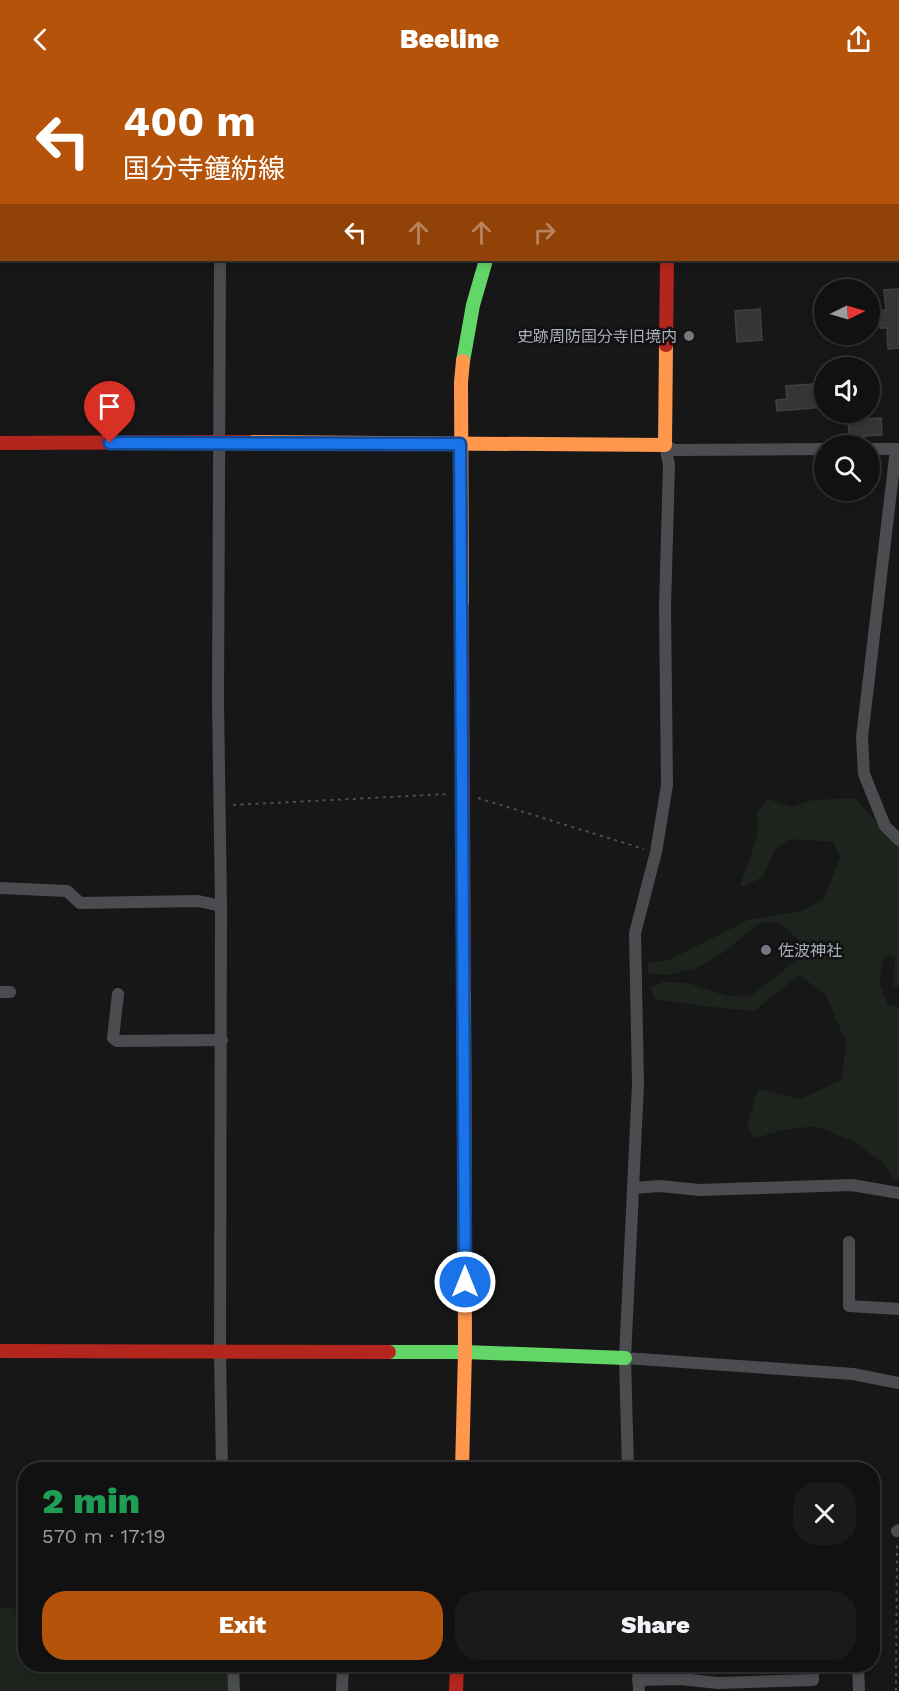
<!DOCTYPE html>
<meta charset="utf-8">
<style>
body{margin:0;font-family:"Work Sans","Noto Sans JP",sans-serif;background:#1a1a1a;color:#f1f3f6;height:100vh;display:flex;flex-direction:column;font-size:22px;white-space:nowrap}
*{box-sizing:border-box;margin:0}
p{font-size:20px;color:#9c9d9f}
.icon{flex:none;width:33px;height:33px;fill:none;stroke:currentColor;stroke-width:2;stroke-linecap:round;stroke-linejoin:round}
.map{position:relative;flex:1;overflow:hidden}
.details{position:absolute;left:18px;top:1384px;width:862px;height:210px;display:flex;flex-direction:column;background:#111;border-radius:24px;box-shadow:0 3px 9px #0003,0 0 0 2px #303131}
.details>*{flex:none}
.top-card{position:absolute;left:0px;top:0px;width:900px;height:183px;box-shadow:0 3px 9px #0003,0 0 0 2px #303131;background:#b45309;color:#fff;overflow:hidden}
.needle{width:39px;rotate:85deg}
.buttons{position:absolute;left:814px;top:201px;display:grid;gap:12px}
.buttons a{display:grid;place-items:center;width:66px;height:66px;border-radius:50%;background:#111;box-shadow:0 3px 9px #0003,0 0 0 2px #303131;font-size:30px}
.pin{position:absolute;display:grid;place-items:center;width:51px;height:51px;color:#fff;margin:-62px -26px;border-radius:50% 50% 50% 0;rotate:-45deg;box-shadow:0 0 6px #0007}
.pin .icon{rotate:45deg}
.me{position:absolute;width:66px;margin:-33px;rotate:0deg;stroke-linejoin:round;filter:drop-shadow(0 0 4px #0008)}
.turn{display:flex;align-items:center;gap:21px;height:126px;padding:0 24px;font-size:27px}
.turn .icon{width:78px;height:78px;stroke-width:2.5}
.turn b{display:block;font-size:42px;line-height:51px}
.lanes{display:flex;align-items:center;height:57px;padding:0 24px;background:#0003;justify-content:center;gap:30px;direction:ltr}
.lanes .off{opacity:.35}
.round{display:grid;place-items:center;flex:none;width:63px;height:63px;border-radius:24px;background:#1a1a1a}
.headline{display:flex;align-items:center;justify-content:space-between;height:102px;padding:0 24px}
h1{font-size:36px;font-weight:800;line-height:45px;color:#1e9e55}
.cta{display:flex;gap:12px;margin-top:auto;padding:12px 24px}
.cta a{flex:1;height:69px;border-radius:24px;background:#b45309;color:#fff;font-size:24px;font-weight:800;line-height:69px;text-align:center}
.cta a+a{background:#1a1a1a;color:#f1f3f6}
header{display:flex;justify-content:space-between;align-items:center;height:78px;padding:0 24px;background:#b45309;color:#fff;font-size:27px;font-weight:800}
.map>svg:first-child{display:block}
.green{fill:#1d241e}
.building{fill:#353536;stroke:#3f4043;stroke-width:1.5}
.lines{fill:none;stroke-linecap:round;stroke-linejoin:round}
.path{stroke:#4d4e52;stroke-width:2;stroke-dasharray:3 4.5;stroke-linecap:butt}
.street{stroke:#4b4c50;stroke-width:12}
.fast{stroke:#63d668;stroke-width:14}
.slow{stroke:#ff974d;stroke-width:14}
.jam{stroke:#b3261e;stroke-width:14}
.route-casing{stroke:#114b97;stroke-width:15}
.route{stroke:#1a73e8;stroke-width:10}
.poi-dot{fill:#757880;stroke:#111113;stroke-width:2}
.labels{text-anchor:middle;stroke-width:5;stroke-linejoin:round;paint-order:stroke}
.poi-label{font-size:16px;fill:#a8adb8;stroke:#111113;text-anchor:end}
</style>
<header><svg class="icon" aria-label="back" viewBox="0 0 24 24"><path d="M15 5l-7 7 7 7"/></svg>Beeline<svg class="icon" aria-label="share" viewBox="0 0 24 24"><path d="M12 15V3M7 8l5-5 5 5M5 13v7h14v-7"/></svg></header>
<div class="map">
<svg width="899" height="1613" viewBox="0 0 899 1613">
<rect width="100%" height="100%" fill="#171717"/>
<g class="green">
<path d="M854 720 899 768V908H893L895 879 885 878 879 903 888 927 899 930V1101H894L882 1084 853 1063 815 1048 783 1052 755 1060 747 1048 758 1011 801 1021 842 1002 846 964 825 916 799 897 754 933 702 928 655 921 650 910 663 904 687 905 727 918 749 919 800 880 801 864 779 844 759 845 726 873 694 891 666 897 648 895V885L671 881 748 842 801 833 824 821 840 779 833 764 790 761 774 772 764 798 747 807 740 808 757 758V735L767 721 792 729 813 722Z"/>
<path d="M0 1529 25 1532 26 1587H226L228 1613H0Z"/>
</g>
<g class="building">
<path d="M899 211V270L888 271 887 250H880L879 233 886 232 884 212Z"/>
<path d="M760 231 762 262 737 264 735 233Z"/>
<path d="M825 305V329L777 333 776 322 787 321 786 308Z"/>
<path d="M847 334H864V341L881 340 882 357 864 358 865 362 850 363Z"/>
</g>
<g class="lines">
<g class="path">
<path d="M457 0V2"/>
<path d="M478 720 644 771"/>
<path d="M233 727 449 716"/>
<path d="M896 1613 897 1465"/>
</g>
<g class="street">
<path d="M218 0V2"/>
<path d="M666 0V2"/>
<path d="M774 0V2"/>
<path d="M842 0V2"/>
<path d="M135 2 137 0"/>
<path d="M319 2V0"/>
<path d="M898 81H899"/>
<path d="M0 92 2 88"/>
<path d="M0 141H2"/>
<path d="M220 182 218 623 221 828 220 1274 222 1392"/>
<path d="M665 367 674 372 825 371"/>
<path d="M870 371H899"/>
<path d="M896 371 862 659 864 696 885 748 899 762"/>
<path d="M0 810 67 813 80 825 198 823 221 828"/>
<path d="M0 914H10"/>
<path d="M118 916 113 960 117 963 222 962"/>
<path d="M633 1110 660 1108 699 1112 852 1107 899 1115"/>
<path d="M849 1164V1228L899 1231"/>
<path d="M625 1280 853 1296 899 1305"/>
<path d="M628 1392 625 1280 638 1006 635 855 656 774 667 707 665 529 669 387 665 367"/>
<path d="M897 1453 899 1452"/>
<path d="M233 1587 234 1613"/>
<path d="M638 1587 639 1613"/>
<path d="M858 1587 859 1613"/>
<path d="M638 1602 681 1601 718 1605 813 1602V1587"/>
<path d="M342 1613 343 1587"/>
</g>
<g class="fast">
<path d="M559 0V2"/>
<path d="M463 283 473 227 486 182"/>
<path d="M389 1274H465L625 1280"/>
</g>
<g class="slow">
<path d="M249 364 665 367 666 267"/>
<path d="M462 528 461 304 463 283"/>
<path d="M462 1392 465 1274 464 914"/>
</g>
<g class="jam">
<path d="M666 267 667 182"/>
<path d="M0 365 249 364"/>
<path d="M462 528 464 914"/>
<path d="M0 1273 389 1274"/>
<path d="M456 1613 457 1587"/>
</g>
</g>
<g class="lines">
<defs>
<path id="route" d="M110 365 460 366 465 1204"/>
</defs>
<use href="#route" class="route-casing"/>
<use href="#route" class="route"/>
</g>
<g class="poi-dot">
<circle cx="689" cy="258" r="6"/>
<circle cx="766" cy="872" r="6"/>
</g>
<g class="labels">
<g class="poi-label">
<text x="677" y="264">史跡周防国分寺旧境内</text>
<text x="778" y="878" text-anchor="start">佐波神社</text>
</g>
</g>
</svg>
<div class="buttons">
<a><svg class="needle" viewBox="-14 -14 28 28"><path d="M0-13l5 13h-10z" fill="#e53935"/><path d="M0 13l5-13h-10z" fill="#9c9d9f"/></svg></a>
<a><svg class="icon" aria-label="sound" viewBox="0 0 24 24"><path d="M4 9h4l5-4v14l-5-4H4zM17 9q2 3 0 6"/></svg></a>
<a><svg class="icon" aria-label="search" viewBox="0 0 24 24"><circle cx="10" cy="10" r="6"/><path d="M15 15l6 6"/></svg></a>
</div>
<div class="pin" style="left:110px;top:365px;background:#d93025"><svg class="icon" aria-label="arrive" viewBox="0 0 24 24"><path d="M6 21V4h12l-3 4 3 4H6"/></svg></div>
<svg class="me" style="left:465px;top:1204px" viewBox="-20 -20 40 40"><circle r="17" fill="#1a73e8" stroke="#fff" stroke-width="3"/><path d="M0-11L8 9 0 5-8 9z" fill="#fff"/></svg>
<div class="top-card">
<div class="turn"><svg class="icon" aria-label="left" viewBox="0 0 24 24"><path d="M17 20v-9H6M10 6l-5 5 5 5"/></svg><div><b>400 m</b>国分寺鐘紡線</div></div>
<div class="lanes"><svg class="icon" aria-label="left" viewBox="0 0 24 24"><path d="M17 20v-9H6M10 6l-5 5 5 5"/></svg><svg class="icon off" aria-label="ahead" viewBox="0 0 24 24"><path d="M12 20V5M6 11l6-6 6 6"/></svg><svg class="icon off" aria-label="ahead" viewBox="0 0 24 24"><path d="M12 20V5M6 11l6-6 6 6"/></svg><svg class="icon off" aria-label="right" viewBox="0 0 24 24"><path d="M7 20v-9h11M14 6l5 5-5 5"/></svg></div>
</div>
<section class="details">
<div class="headline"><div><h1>2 min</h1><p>570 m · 17:19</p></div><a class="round"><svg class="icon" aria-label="close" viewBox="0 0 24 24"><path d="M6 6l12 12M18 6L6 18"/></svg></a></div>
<div class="cta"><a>Exit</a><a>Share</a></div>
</section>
</div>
